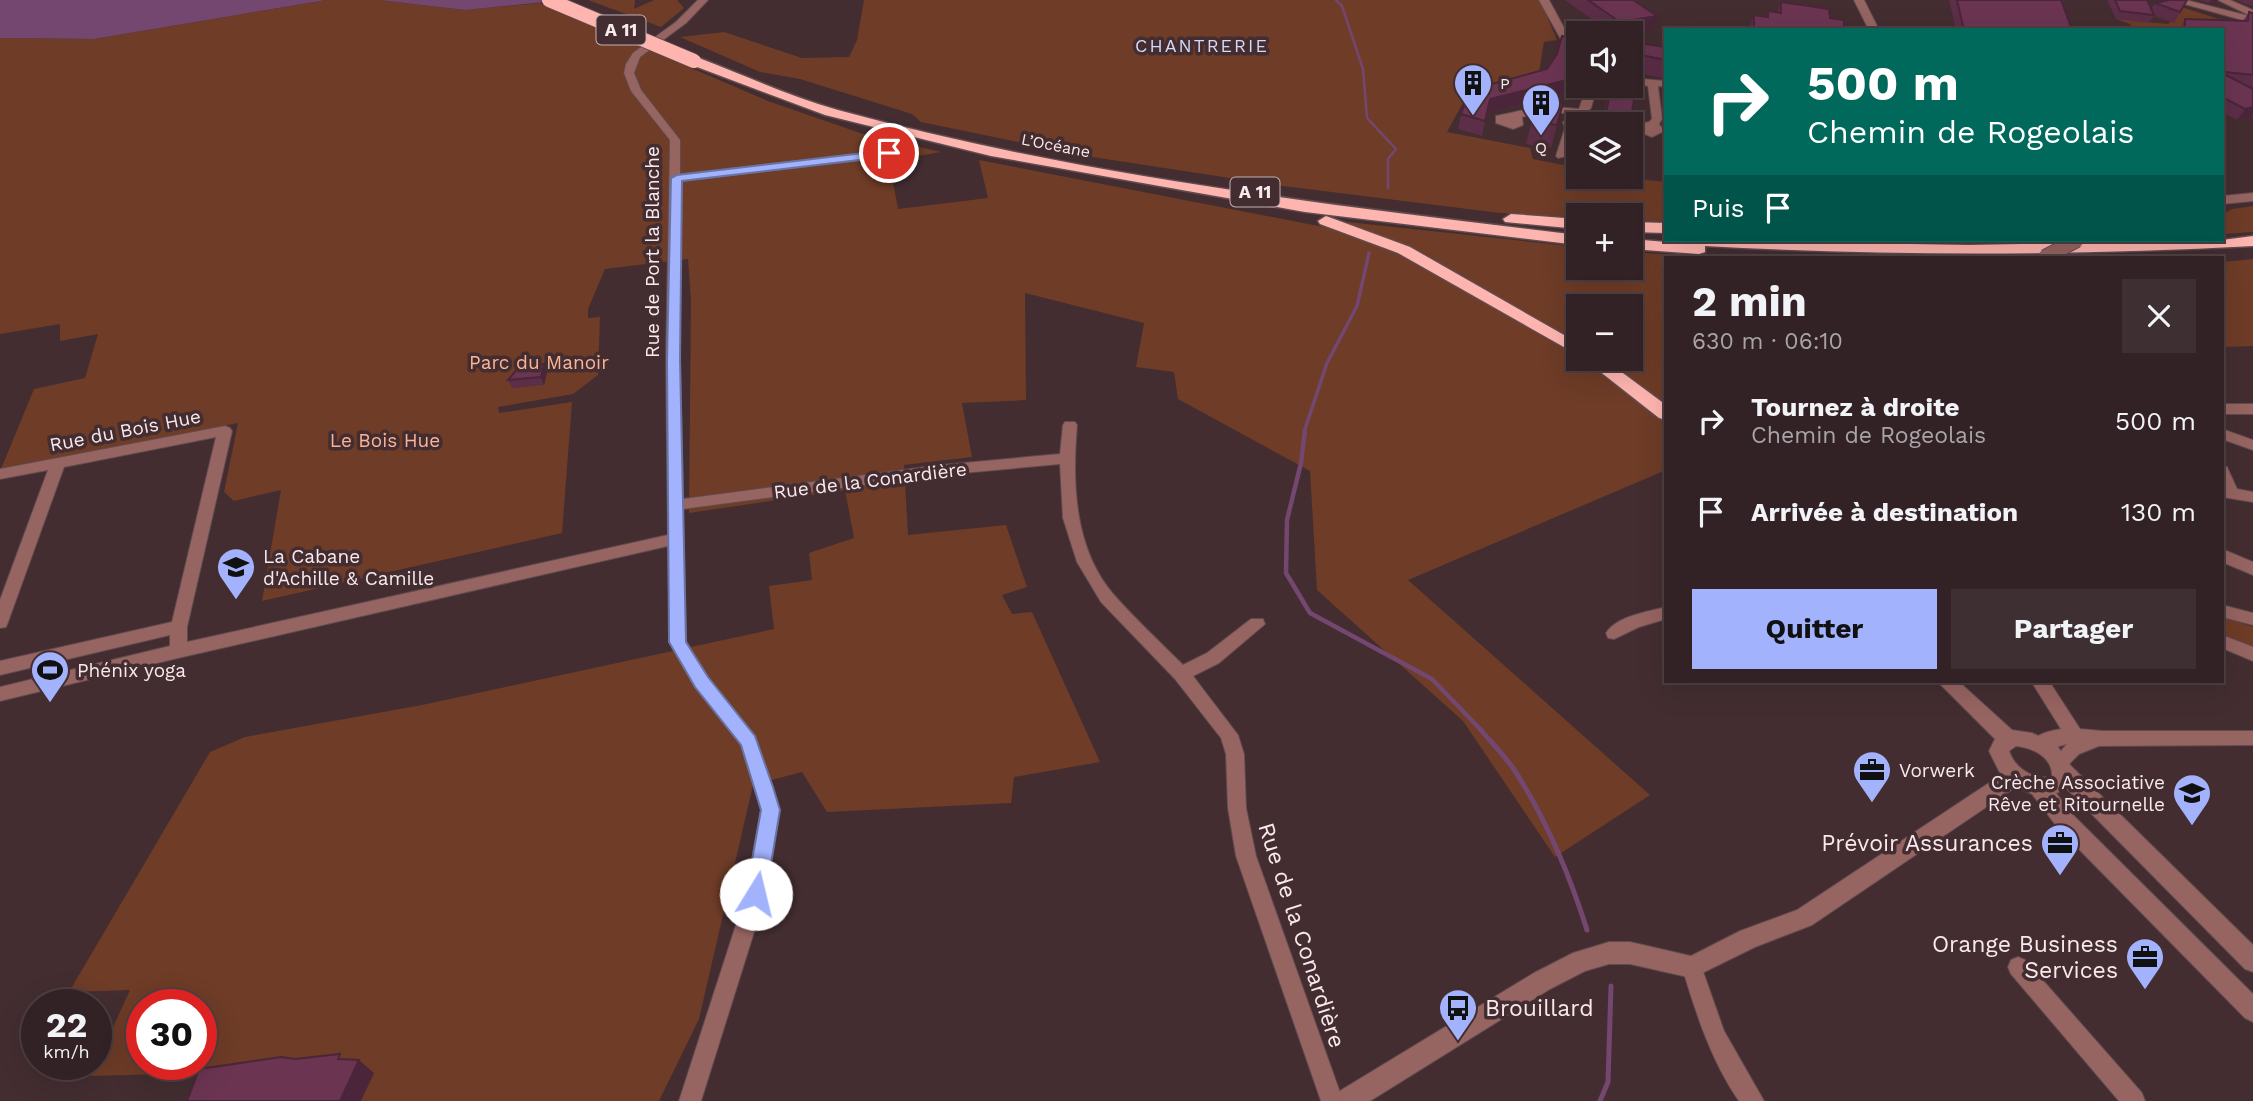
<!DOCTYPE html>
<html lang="fr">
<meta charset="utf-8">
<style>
body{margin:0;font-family:"Work Sans",sans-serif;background:#3d2f32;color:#f1f3f6;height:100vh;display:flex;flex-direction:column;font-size:26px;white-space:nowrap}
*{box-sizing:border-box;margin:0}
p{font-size:23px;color:#a8a4a7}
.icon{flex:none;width:38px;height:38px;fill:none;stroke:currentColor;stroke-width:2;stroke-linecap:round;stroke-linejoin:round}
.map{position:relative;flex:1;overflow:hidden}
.sheet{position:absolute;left:1664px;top:256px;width:560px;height:427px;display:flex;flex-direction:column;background:#322225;border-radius:0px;box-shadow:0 7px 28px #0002,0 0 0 2px #4d3f42}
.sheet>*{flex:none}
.guide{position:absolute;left:1664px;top:28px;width:560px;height:214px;border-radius:0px;box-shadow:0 7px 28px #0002,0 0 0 2px #4d3f42;background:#00695c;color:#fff;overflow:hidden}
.fabs{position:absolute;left:1566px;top:21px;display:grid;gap:14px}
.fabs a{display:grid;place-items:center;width:77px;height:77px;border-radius:0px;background:#322225;box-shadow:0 7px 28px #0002,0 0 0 2px #4d3f42;font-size:35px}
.speed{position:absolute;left:21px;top:989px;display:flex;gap:14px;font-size:35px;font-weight:700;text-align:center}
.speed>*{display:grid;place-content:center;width:91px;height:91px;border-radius:50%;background:#322225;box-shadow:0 7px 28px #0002,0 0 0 2px #4d3f42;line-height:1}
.speed small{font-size:18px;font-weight:400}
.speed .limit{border:10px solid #d22;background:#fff;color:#111}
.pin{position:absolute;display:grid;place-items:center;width:60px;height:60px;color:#fff;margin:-30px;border:4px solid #fff;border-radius:50%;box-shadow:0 2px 7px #0007}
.me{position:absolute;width:77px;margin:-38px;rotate:9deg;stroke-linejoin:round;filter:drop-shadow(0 0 5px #0008)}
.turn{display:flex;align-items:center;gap:24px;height:147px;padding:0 28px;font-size:32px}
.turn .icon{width:91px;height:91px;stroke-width:2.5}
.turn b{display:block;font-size:49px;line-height:60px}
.then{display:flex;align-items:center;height:66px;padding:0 28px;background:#0003;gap:14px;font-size:26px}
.round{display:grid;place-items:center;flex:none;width:74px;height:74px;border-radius:0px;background:#3d2f32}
.overview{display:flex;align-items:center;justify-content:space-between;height:119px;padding:0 28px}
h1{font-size:42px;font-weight:700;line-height:52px}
.cta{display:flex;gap:14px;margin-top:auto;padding:14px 28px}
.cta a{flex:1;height:80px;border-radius:0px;background:#a3b2fd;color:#111;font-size:28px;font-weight:700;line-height:80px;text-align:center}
.cta a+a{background:#3d2f32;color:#f1f3f6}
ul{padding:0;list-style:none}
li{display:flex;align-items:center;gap:21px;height:91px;padding:0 28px}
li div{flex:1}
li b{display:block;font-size:26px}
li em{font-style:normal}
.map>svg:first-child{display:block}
.green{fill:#6e3c27;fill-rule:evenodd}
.water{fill:#744770}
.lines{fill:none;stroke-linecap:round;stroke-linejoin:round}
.stream-far3{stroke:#744770;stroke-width:2.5}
.stream-far2{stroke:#744770;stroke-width:3.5}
.stream-far1{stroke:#744770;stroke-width:4.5}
.stream{stroke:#744770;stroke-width:5}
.minor-casing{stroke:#604b4f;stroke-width:2}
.tertiary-casing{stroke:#604b4f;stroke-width:2}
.motorway-casing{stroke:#604b4f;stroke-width:3}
.minor{fill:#966461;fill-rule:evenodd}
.tertiary{fill:#966461;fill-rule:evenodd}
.motorway{fill:#feb5af;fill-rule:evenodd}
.tertiary-bridge-casing{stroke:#604b4f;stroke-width:16;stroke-linecap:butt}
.motorway-bridge-casing{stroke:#604b4f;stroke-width:16;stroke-linecap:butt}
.tertiary-bridge{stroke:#966461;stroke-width:14}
.motorway-bridge{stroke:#feb5af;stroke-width:14}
.wall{fill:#5c2e47}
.shaded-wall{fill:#4b2539}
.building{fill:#6b3552;stroke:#4b2539;stroke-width:2}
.route{fill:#a3b2fd;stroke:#6a74a4;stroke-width:2}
.labels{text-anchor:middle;stroke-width:7;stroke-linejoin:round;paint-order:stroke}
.far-poi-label{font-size:16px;fill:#f8e9ec;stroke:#432d31;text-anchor:start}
.far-street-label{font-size:16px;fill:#f8e9ec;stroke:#432d31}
.shield{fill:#432d31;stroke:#c2b1b4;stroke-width:2}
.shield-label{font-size:18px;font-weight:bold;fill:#f8e9ec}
.far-neighbourhood-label{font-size:18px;letter-spacing:2px;fill:#d4dbf8;stroke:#432d31}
.street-label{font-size:19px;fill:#f8e9ec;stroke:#432d31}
.park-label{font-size:19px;fill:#fab498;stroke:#432d31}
.poi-label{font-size:19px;fill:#f8e9ec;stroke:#432d31;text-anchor:start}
.near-poi-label{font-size:23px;fill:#f8e9ec;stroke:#432d31;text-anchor:end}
.near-street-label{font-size:23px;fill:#f8e9ec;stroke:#432d31}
</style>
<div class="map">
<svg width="2253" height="1101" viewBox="0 0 2253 1101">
<rect width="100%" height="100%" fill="#432d31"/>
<g class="green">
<path d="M326 0H379L465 10 540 3 768 101 863 134 941 152 889 161 898 209 988 198 979 160 1334 229 1348 222 1578 247V268H1631V252L1701 257H1666V470L1408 580 1650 795 1555 857 1463 721 1317 590 1310 471 1178 399 1174 372 1136 367 1144 323 1025 293 1026 400 962 403 972 457 904 465 908 535 1006 525 1027 587 1002 595 1012 614 1032 612 1100 762 1014 777 1011 803 827 812 802 772 753 785 699 1019 659 1101H191L203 1073 91 1076 130 990 69 992 210 752 245 737 422 705 774 629 769 586 812 580 809 553 854 538 845 490 689 513 691 300 688 259 605 269 588 309V318L600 317 598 375 573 394 498 407 499 413 572 402 562 533 262 601 281 490 234 501 224 492 238 423 1 469 34 389 85 378 98 334 60 341V324L0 334V38L94 39ZM1578 306H1631V359H1578ZM142 1004H201V1064H142Z"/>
<path d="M588 0H635L634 9 654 0H677L684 8 661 27Z"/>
<path d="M864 0H1540L1557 40 1544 42 1538 78 1513 89 1465 99 1447 132 1530 148 1533 159 1578 168V177H1621L1666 182V231L1648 221 1631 220V215L1578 217 1500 213 1275 185 1086 156 921 122 912 114 800 79 760 72 680 37 724 32 802 58 849 57 857 40Z"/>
<path d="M2172 4 2253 30H2133L2130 24 2116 19 2168 24 2179 14Z"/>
<path d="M2253 206V232L2223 234V214L2232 209Z"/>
<path d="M2253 259V346L2223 347V262Z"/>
<path d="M2227 618 2253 627V648L2223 634 2222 619Z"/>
</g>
<g class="water">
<path d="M0 0H326L94 39 0 38Z"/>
<path d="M379 0H565L465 10Z"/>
</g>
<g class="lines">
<path class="stream-far3" d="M1336 0 1342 6 1363 69 1367 118 1396 149 1388 159V188"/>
<path class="stream-far2" d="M1304 432 1327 363 1357 306 1369 253"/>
<path class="stream-far1" d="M1305 430 1301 463 1287 520 1286 573 1310 613 1432 679 1481 730"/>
<g class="stream">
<path d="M1480 729C1491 742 1505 756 1515 771 1546 819 1570 876 1587 930"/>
<path d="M1600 1101 1608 1082 1611 986"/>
</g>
<defs>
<g id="minor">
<path d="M698 0H708L686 23 640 57 634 73 641 90 680 140V174L889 151 895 154 889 157 680 181V360L683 499 941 465 1060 454 1063 425 1065 422H1075L1077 425C1072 483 1074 549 1114 595 1136 620 1160 642 1183 665L1207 653 1251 619H1263L1265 624 1219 663 1193 676 1238 735 1244 754 1246 808 1256 856 1343 1101H1321L1236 856 1228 808 1226 754 1221 738 1175 679 1101 602 1077 562 1063 518 1060 464 941 475 683 509 686 641 708 677 755 737 779 810 766 894 701 1101H679L746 894 761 810 741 745 696 687 670 642 668 546 178 658 0 701V687L170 646V635L0 675V661L172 622 216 437 64 467 8 622 6 627 0 628V600L48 470 0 479V469L225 426 230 428 232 431 187 627V642L668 535 666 360 670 140 631 91 624 73 626 64 633 53 676 22Z"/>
<path d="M1539 0H1549L1570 39 1578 44V51L1563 43Z"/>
<path d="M1854 0H1864L1879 30H1869Z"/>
<path d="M2170 0H2186L2253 17V23Z"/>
<path d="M2218 0H2230L2253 10V17Z"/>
<path d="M1631 78 1666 81V87L1658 86 1662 119 1659 124 1664 131 1652 137 1634 130V124L1649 122 1652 119 1648 86 1631 84Z"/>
<path d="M1587 86H1597L1591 108 1585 114 1543 112 1522 117 1523 125 1513 129 1496 123V116L1543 106 1579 109Z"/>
<path d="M1578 117 1593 124H1574L1578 126V132L1575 131 1568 156 1558 158 1556 156 1565 128 1563 122Z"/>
<rect x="2222" y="404" width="31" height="10"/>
<path d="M2222 429 2253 440V450L2222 439Z"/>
<path d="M2222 466 2227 467 2237 489 2253 492V502L2222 497Z"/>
<path d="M2222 549 2253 562V575L2222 562Z"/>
<path d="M2222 605 2253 613V625L2222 617Z"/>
<path d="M1666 607V619L1639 627 1614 639 1608 638 1606 633C1617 616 1647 612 1666 607Z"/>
<path d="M2222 635 2253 647V661L2222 648Z"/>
<path d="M2031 681H2049L2080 729 2103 731H2253V745L2099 746 2079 754 2066 767 2060 770 2054 767 2051 762 2067 744 2039 752 2033 749 2030 744C2035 734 2050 731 2061 729Z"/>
<path d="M1692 957 1699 960 1724 1031 1764 1101H1739C1711 1061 1696 1013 1682 967L1685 960Z"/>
<path d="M2018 957 2025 960 2142 1093 2145 1101H2119L2011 974 2008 967 2011 960Z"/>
</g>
<g id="tertiary">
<path d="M2253 193V201L2222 204V196Z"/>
<path d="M1937 681H1958L2012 730 2032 733 2056 744 2071 766 2253 945V972L2245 969 2067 789 2056 793 2072 814 2253 994V1022L2245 1018 2058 828 2032 794 2016 787 1812 925 1755 947 1692 978 1630 964H1609L1585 971 1550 989 1370 1101H1335L1338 1092 1534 973 1573 953 1609 942H1630L1691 956 1740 931 1797 910 2001 775 1989 751 1995 739ZM2016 746C2033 748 2053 757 2052 777 2033 779 2016 770 2009 751Z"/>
</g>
<g id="motorway">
<path d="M689 58H699C744 75 791 97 838 110 1079 176 1330 205 1578 235V245L1305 212 991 156 825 115 689 64Z"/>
<path d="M1511 214 1578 219V229L1505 222 1503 219Z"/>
<path d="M1326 216 1410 247 1578 343V355L1398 253 1320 224 1318 221Z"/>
<path d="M1631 222 1666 223V233L1631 232Z"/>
<path d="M2253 236V246C2070 256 1888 256 1705 246V252L1699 254 1631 249V239L1678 243 1676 240 1969 245 2222 240Z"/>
<path d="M1584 359H1604L1666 405V420L1659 418Z"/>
</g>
</defs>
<use href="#minor" class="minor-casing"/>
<use href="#tertiary" class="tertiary-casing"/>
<use href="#motorway" class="motorway-casing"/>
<use href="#minor" class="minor"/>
<use href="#tertiary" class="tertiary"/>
<use href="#motorway" class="motorway"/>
<defs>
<path id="tertiary-bridge" d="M2045 257 2077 240"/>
<path id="motorway-bridge" d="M549 0 694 61"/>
</defs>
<use href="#tertiary-bridge" class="tertiary-bridge-casing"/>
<use href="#motorway-bridge" class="motorway-bridge-casing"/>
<use href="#tertiary-bridge" class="tertiary-bridge"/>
<use href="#motorway-bridge" class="motorway-bridge"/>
</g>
<g class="wall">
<path d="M1565 0H1633L1652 30 1631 33H1611Z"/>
<path d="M1949 0H2061L2072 30H1956Z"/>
<path d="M2107 0H2147L2151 9 2155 3 2187 0 2174 23 2154 16 2149 23 2116 19Z"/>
<path d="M2199 0H2218L2216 2 2209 3Z"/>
<path d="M2236 0H2253V4L2251 6Z"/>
<path d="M1781 2 1830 18 1844 30H1745L1746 27 1749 28 1754 15 1766 17 1768 11 1777 13Z"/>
<path d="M2249 12 2253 13V87L2248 86 2253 89V118H2251L2237 120 2222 112V30H2179L2185 19 2243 21Z"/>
<path d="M1578 39V68L1563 94 1542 99 1557 125 1551 148 1526 144 1537 101 1487 113 1482 136 1458 129 1461 114 1547 69Z"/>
<path d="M1631 42 1666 47V79L1638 73 1630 124H1602L1609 86H1631Z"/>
<path d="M540 365 547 372 544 385 512 388 508 380Z"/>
</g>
<g class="shaded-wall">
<path d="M2211 0H2218L2216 2 2209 3Z"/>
<path d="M1657 16 1652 30 1631 34 1617 33 1620 22Z"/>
<path d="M1641 55 1635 73 1634 60Z"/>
<path d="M1578 61V68L1563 94 1487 113 1482 136 1490 99Z"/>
<path d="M2253 107V115L2251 118 2237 120 2245 109Z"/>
<path d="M544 364 547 372 544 385 541 377Z"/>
<path d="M359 1060 374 1073 361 1101H340Z"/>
</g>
<g class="building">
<path d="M1588 0H1633L1657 16 1620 22Z"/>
<path d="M1957 0H2061L2072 30H1964Z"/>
<path d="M2115 0H2147L2154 15 2120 11Z"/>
<path d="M2170 0H2187L2180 12 2155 3Z"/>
<path d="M1781 2 1829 9 1830 18 1844 20V30H1746V27L1754 28V15L1768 17V11L1781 13Z"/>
<path d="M2249 12 2253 13V75L2225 72 2222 69V30H2184L2185 29V19L2248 21Z"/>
<path d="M1562 36 1578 39V61L1567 80 1490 99 1485 121 1461 114 1470 90 1547 69 1557 54Z"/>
<path d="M1631 42 1666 47V60L1641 55 1634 60V68L1639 69 1630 124H1604L1611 86H1631Z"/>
<path d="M2222 73 2253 89V107L2245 109 2222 97Z"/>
<path d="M1538 99 1563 103 1557 125 1532 121Z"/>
<path d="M538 359 537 365 544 364 541 377 508 380 524 361Z"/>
<path d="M340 1054 338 1059 359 1060 340 1101H187L199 1069 281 1057 295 1059Z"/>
</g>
<path class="route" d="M889 150 893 151V156L682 181 680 360 686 642 708 677 755 736 773 787 780 810 766 894 763 900 756 903 749 900 746 894 761 810 754 787 741 745 695 687 669 642 667 360 671 178 677 175Z"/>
<defs>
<symbol id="building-pin" viewBox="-11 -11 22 30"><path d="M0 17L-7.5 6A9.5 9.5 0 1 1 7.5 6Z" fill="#a3b2fd" stroke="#432d31"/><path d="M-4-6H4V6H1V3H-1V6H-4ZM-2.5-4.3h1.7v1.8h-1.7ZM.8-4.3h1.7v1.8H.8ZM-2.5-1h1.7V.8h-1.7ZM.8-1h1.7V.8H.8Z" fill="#111"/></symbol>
<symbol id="school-pin" viewBox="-11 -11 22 30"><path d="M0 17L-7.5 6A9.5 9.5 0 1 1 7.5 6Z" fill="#a3b2fd" stroke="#432d31"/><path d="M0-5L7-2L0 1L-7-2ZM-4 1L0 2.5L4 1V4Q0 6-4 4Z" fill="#111"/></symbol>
<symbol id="stadium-pin" viewBox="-11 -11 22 30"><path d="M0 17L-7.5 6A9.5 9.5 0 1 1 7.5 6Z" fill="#a3b2fd" stroke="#432d31"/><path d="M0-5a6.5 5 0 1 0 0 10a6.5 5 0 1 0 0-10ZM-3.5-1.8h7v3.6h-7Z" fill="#111"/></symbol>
<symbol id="office-pin" viewBox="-11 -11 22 30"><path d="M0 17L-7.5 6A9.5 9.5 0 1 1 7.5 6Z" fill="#a3b2fd" stroke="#432d31"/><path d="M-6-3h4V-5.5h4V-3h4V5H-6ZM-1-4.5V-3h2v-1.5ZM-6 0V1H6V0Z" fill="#111"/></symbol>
<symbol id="bus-pin" viewBox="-11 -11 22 30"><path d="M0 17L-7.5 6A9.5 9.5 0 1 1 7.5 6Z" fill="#a3b2fd" stroke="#432d31"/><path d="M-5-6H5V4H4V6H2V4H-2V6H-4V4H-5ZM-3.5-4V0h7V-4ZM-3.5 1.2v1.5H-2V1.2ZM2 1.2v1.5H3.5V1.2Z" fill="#111"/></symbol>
</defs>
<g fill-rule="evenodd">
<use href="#building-pin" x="1451" y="61" width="44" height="60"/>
<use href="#building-pin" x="1519" y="81" width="44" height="60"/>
<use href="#school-pin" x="214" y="545" width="44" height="60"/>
<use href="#stadium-pin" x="28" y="648" width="44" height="60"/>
<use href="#office-pin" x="1850" y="748" width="44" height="60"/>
<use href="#school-pin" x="2170" y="771" width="44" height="60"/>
<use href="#office-pin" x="2038" y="821" width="44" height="60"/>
<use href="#office-pin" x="2123" y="935" width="44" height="60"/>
<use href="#bus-pin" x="1436" y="986" width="44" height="60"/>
</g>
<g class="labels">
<g class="far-poi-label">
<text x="1500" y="89">P</text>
<text x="1541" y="153" text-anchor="middle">Q</text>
</g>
<g class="far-street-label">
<text transform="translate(1056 145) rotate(11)" y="6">L’Océane</text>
</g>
<g class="shield">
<rect x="596.5" y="15.5" width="49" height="29" rx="5"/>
<rect x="1230.5" y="177.5" width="49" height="29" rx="5"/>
</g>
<g class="shield-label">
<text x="621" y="36">A 11</text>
<text x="1255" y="198">A 11</text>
</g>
<g class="far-neighbourhood-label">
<text x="1202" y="52">CHANTRERIE</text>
</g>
<g class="street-label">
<text transform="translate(652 252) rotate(-90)" y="7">Rue de Port la Blanche</text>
<text transform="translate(125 430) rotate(-11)" y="7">Rue du Bois Hue</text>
<text transform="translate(870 480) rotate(-7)" y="7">Rue de la Conardière</text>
</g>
<g class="park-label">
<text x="539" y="369">Parc du Manoir</text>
<text x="385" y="447">Le Bois Hue</text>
</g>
<g class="poi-label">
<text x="263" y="563">La Cabane<tspan x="263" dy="22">d'Achille &amp; Camille</tspan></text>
<text x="77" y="677">Phénix yoga</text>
<text x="1899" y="777">Vorwerk</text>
<text x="2165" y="789" text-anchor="end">Crèche Associative<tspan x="2165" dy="22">Rêve et Ritournelle</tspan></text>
</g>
<g class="near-poi-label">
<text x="2033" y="851">Prévoir Assurances</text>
<text x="2118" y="952">Orange Business<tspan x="2118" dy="26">Services</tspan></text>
<text x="1485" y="1016" text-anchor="start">Brouillard</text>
</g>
<g class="near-street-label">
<text transform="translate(1302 935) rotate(72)" y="8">Rue de la Conardière</text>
</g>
</g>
</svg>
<div class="fabs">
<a><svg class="icon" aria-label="sound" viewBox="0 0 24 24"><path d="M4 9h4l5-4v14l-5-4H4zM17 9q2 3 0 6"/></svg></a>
<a><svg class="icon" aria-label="layers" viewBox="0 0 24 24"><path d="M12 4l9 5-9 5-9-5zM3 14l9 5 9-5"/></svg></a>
<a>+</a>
<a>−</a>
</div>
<div class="speed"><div>22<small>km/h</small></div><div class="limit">30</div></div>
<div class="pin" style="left:889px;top:153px;background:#d93025"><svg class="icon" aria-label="arrive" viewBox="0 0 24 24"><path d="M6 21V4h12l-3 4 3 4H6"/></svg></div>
<svg class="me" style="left:756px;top:894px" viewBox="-20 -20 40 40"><circle r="19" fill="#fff"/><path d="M0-13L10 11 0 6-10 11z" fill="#a3b2fd"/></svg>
<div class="guide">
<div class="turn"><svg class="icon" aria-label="right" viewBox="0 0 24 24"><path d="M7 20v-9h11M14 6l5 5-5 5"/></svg><div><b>500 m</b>Chemin de Rogeolais</div></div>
<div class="then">Puis<svg class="icon" aria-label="arrive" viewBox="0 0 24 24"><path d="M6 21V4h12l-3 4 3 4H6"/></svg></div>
</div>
<section class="sheet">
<div class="overview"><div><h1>2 min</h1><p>630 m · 06:10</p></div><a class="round"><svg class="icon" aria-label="close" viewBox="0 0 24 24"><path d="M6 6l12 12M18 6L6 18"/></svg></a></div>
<ul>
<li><svg class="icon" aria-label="right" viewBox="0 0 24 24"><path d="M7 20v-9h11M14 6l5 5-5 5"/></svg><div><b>Tournez à droite</b><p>Chemin de Rogeolais</p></div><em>500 m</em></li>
<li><svg class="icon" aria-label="arrive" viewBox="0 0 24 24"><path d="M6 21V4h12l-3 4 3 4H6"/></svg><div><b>Arrivée à destination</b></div><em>130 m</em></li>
</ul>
<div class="cta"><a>Quitter</a><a>Partager</a></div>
</section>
</div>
